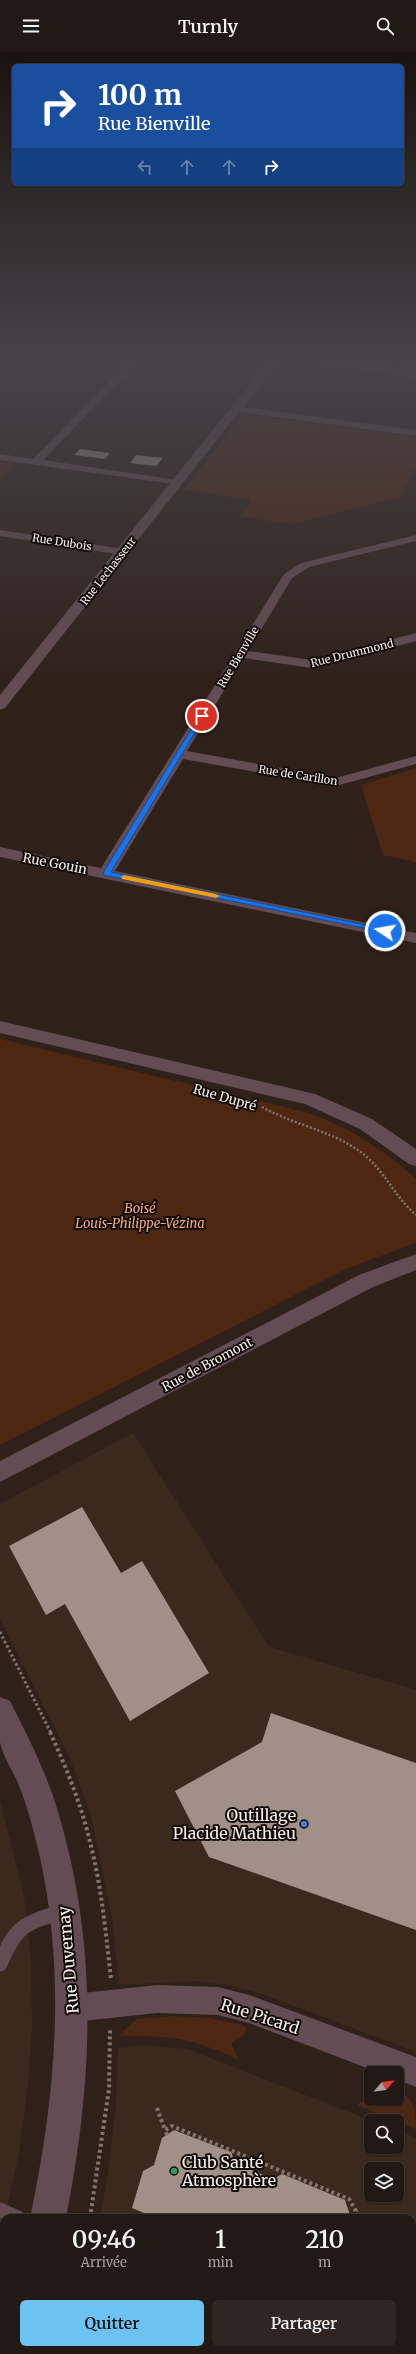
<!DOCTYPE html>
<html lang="fr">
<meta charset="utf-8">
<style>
body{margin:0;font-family:Merriweather,serif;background:#2f2622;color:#f1f3f6;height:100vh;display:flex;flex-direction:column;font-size:15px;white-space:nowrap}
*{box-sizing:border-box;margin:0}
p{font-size:13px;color:#a3a0a0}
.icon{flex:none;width:22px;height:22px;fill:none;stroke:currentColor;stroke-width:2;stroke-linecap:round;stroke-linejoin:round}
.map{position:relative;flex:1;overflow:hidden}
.side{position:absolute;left:0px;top:2162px;width:416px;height:140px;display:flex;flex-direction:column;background:#231914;border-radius:12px 12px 0 0;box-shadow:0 1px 3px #0004,0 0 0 1px #403834}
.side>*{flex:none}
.hud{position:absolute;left:12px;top:12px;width:392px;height:122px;border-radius:6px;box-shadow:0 1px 3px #0004,0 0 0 1px #403834;background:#1a4fa0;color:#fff;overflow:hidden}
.needle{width:26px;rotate:62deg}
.buttons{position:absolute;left:364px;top:2014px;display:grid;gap:8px}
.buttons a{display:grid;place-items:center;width:40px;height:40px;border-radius:6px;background:#231914;box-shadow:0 1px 3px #0004,0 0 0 1px #403834;font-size:20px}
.pin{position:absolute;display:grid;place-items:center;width:34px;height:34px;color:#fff;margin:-17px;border:2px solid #fff;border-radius:50%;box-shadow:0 1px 4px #0007}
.me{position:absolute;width:44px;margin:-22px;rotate:282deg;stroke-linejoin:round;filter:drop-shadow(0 0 3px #0008)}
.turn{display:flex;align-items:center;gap:14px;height:84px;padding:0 20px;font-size:18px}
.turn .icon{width:52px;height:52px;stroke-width:2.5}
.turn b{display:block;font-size:28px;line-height:34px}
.lanes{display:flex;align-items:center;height:38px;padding:0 20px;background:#0003;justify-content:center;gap:20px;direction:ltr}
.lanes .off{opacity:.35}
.eta{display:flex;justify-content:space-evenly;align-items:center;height:68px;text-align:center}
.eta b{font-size:24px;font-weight:600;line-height:28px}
.primary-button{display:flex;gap:8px;margin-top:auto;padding:8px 20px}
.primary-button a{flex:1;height:46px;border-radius:6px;background:#6cc3f2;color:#111;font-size:16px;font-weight:600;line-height:46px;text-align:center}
.primary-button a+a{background:#2f2622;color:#f1f3f6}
header{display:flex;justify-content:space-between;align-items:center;height:52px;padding:0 20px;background:#231914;font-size:18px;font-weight:600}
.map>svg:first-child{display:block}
.built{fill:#3c291e;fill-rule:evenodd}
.green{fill:#4d2712}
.building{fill:#a19087}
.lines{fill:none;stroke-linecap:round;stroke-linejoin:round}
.path-far2{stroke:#81756f;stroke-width:2.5;stroke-dasharray:2 2;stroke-linecap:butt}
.path-far1{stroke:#81756f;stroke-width:3;stroke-dasharray:2.5 2.5;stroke-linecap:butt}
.path{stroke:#81756f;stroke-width:4;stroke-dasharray:3 3;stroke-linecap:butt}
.service{stroke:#634c54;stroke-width:15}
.minor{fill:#634c54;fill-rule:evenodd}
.tertiary{fill:#634c54;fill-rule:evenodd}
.route{fill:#1a73e8;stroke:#114b97}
.slow{fill:#f59e0b}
.shop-dot{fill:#3f7fe0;stroke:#120c09;stroke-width:1.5}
.leisure-dot{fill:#2e9e5b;stroke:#120c09;stroke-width:1.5}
.labels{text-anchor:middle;stroke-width:4;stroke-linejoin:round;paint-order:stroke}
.far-street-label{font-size:11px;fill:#f9efea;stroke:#120c09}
.street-label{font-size:13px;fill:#f9efea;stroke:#120c09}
.park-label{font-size:13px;font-style:italic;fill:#f5aa83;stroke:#120c09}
.near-poi-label{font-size:16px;fill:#f9efea;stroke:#120c09;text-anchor:end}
.near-street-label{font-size:16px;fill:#f9efea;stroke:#120c09}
</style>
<header><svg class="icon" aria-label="menu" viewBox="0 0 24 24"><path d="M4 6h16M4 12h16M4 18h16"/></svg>Turnly<svg class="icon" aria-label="search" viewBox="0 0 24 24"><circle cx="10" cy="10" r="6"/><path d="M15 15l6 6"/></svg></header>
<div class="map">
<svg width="416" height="2302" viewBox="0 0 416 2302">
<rect width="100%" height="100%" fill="#2f211a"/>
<g class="built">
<path d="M133 1381 269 1595 416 1638V2000L265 1943 228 1933 195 1929 119 1933 112 1865 91 1763 69 1704 0 1567V1452Z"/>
<path d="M0 1749 24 1843 31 1910 32 1976 28 2034 19 2101 0 2186Z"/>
<path d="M140 1993 187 1997 372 2069 371 2095H397V2079L416 2086V2232L412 2256V2166H100L108 2123 116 2053 118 1996ZM371 2117H397V2143H371Z"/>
<path d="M65 2298H215L214 2302H64Z"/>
</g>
<g class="green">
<path d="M245 363 416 385V415L401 445 291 472 240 464 251 448 184 438 240 366Z"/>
<path d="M0 409 17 412 0 428Z"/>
<path d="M416 716V810L383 803 361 733Z"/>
<path d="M0 987 305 1060C349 1075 382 1096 416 1127V1191L348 1216 0 1393Z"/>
<path d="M173 1964 210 1966 243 1973 246 1976 244 1983 231 1991 238 2007C190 1986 169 1983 118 1984L137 1967Z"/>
<path d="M397 2037C415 2047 416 2058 416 2077L357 2053 371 2044V2047H397Z"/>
</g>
<g class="building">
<path d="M80 397 110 401 105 407 74 403Z"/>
<path d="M136 403 163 406 156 414 130 411Z"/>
<path d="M82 1455 121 1521 142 1509 209 1621 130 1669 65 1552 46 1563 9 1494Z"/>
<path d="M271 1661 416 1711V1878L209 1805 175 1739 262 1690Z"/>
<path d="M174 2078 231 2100 235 2111 273 2127 282 2122 345 2148 351 2166H156L132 2156 143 2119 154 2113 162 2086Z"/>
<path d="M99 2298H203L202 2302H98Z"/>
</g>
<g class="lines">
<path class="path-far2" d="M262 1055C294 1073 333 1079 362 1101 384 1118 395 1145 416 1163"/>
<path class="path-far1" d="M0 1580 51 1681"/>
<g class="path">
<path d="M50 1680C67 1717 82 1755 91 1794 102 1838 106 1883 111 1927"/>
<path d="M157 2056 165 2078"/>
<path d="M167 2083 165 2078 172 2074 349 2147 356 2159 354 2166"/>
<path d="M90 2166 109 2037 110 1978"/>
<path d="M54 2302 56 2298"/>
</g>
<g class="service">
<path d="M0 1912C16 1874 23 1872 61 1860"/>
<path d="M0 2158 18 2166"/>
</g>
<g class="minor">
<path d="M130 308H140L43 408 177 428 181 429V433L0 408V402L33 407Z"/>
<path d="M405 308H414L406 322H400L398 320Z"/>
<path d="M236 354 416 378V384L233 359V355Z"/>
<path d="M0 478 123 497 129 500 123 503 0 484Z"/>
<path d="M416 483V489L309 515 292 526 248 599 312 608 416 581V589L312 616 244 606 187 699 336 726 416 704V712L336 734 183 707 115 819 416 881V891L0 805V795L101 816 284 522 301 511Z"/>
<path d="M0 969 315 1042 372 1067 416 1097V1114L409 1112 360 1077 305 1052 0 981Z"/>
<path d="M416 1202V1218L373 1235 0 1430V1409L359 1223Z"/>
<path d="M157 1933 218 1935 249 1943 416 2005V2035L397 2027V2021H380L249 1971 218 1963 157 1961 73 1970 63 1966 59 1956 63 1946 73 1942Z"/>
</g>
<g class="tertiary">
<path d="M269 308H280L5 656 0 658V643Z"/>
<path d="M310 308H340L416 320V326L315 311Z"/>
<path d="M0 1645 10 1649C28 1685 47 1721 58 1760 99 1896 93 2028 66 2166H30C55 2048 66 1929 41 1810 35 1783 28 1756 18 1731 13 1719 2 1703 0 1690 0 1676 0 1659 0 1645Z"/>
<path d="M4 2282V2298H30L28 2302H0V2284Z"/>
</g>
</g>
<linearGradient id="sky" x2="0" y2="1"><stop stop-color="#1a120e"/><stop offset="0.49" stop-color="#474349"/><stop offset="1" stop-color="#474349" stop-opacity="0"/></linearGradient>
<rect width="416" height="631" fill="url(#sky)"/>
<path class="route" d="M200 663 205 664 111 820 385 877H388V881L104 823 103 821Z"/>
<path class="slow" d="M124 823 216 842 220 844 216 846 122 827 121 825Z"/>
<circle class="shop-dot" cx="304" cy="1772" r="4"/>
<circle class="leisure-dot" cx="174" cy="2119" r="4"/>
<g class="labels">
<g class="far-street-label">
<text transform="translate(62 490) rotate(9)" y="4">Rue Dubois</text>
<text transform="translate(108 519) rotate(-52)" y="4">Rue Lechasseur</text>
<text transform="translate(352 601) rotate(-14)" y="4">Rue Drummond</text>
<text transform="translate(238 605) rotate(-59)" y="4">Rue Bienville</text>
<text transform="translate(298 723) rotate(9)" y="4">Rue de Carillon</text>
</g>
<g class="street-label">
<text transform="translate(55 811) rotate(11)" y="5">Rue Gouin</text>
<text transform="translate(225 1045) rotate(16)" y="5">Rue Dupré</text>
<text transform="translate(207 1312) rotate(-28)" y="5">Rue de Bromont</text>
</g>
<g class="park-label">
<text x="140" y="1161">Boisé<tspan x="140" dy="15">Louis-Philippe-Vézina</tspan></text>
</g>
<g class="near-poi-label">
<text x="296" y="1769">Outillage<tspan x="296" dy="18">Placide Mathieu</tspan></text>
<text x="182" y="2116" text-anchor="start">Club Santé<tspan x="182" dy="18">Atmosphère</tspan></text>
</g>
<g class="near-street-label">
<text transform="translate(68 1908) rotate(-95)" y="6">Rue Duvernay</text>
<text transform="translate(260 1964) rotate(18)" y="6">Rue Picard</text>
</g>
</g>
</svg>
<div class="buttons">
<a><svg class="needle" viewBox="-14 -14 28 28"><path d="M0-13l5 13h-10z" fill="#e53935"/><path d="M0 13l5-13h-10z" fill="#a3a0a0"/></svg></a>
<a><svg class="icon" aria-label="search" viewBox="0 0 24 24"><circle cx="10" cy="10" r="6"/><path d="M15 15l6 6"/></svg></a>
<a><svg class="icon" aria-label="layers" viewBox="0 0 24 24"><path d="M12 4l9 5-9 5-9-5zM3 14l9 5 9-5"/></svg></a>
</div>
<div class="pin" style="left:202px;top:664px;background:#d93025"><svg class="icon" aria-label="arrive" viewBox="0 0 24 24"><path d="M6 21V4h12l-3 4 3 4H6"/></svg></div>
<svg class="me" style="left:385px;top:879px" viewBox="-20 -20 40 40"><circle r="17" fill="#1a73e8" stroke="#fff" stroke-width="3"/><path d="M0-11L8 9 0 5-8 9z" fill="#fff"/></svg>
<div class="hud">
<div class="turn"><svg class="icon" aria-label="right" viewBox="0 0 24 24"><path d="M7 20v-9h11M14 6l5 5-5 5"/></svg><div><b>100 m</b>Rue Bienville</div></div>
<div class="lanes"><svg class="icon off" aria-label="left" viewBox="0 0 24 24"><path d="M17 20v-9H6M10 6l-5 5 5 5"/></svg><svg class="icon off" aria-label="ahead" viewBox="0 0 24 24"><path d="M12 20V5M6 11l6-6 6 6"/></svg><svg class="icon off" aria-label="ahead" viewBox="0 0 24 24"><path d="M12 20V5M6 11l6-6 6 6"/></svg><svg class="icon" aria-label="right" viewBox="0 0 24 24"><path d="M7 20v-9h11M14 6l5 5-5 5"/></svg></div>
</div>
<section class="side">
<div class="eta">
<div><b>09:46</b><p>Arrivée</p></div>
<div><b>1</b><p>min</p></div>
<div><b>210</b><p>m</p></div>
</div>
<div class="primary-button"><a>Quitter</a><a>Partager</a></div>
</section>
</div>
